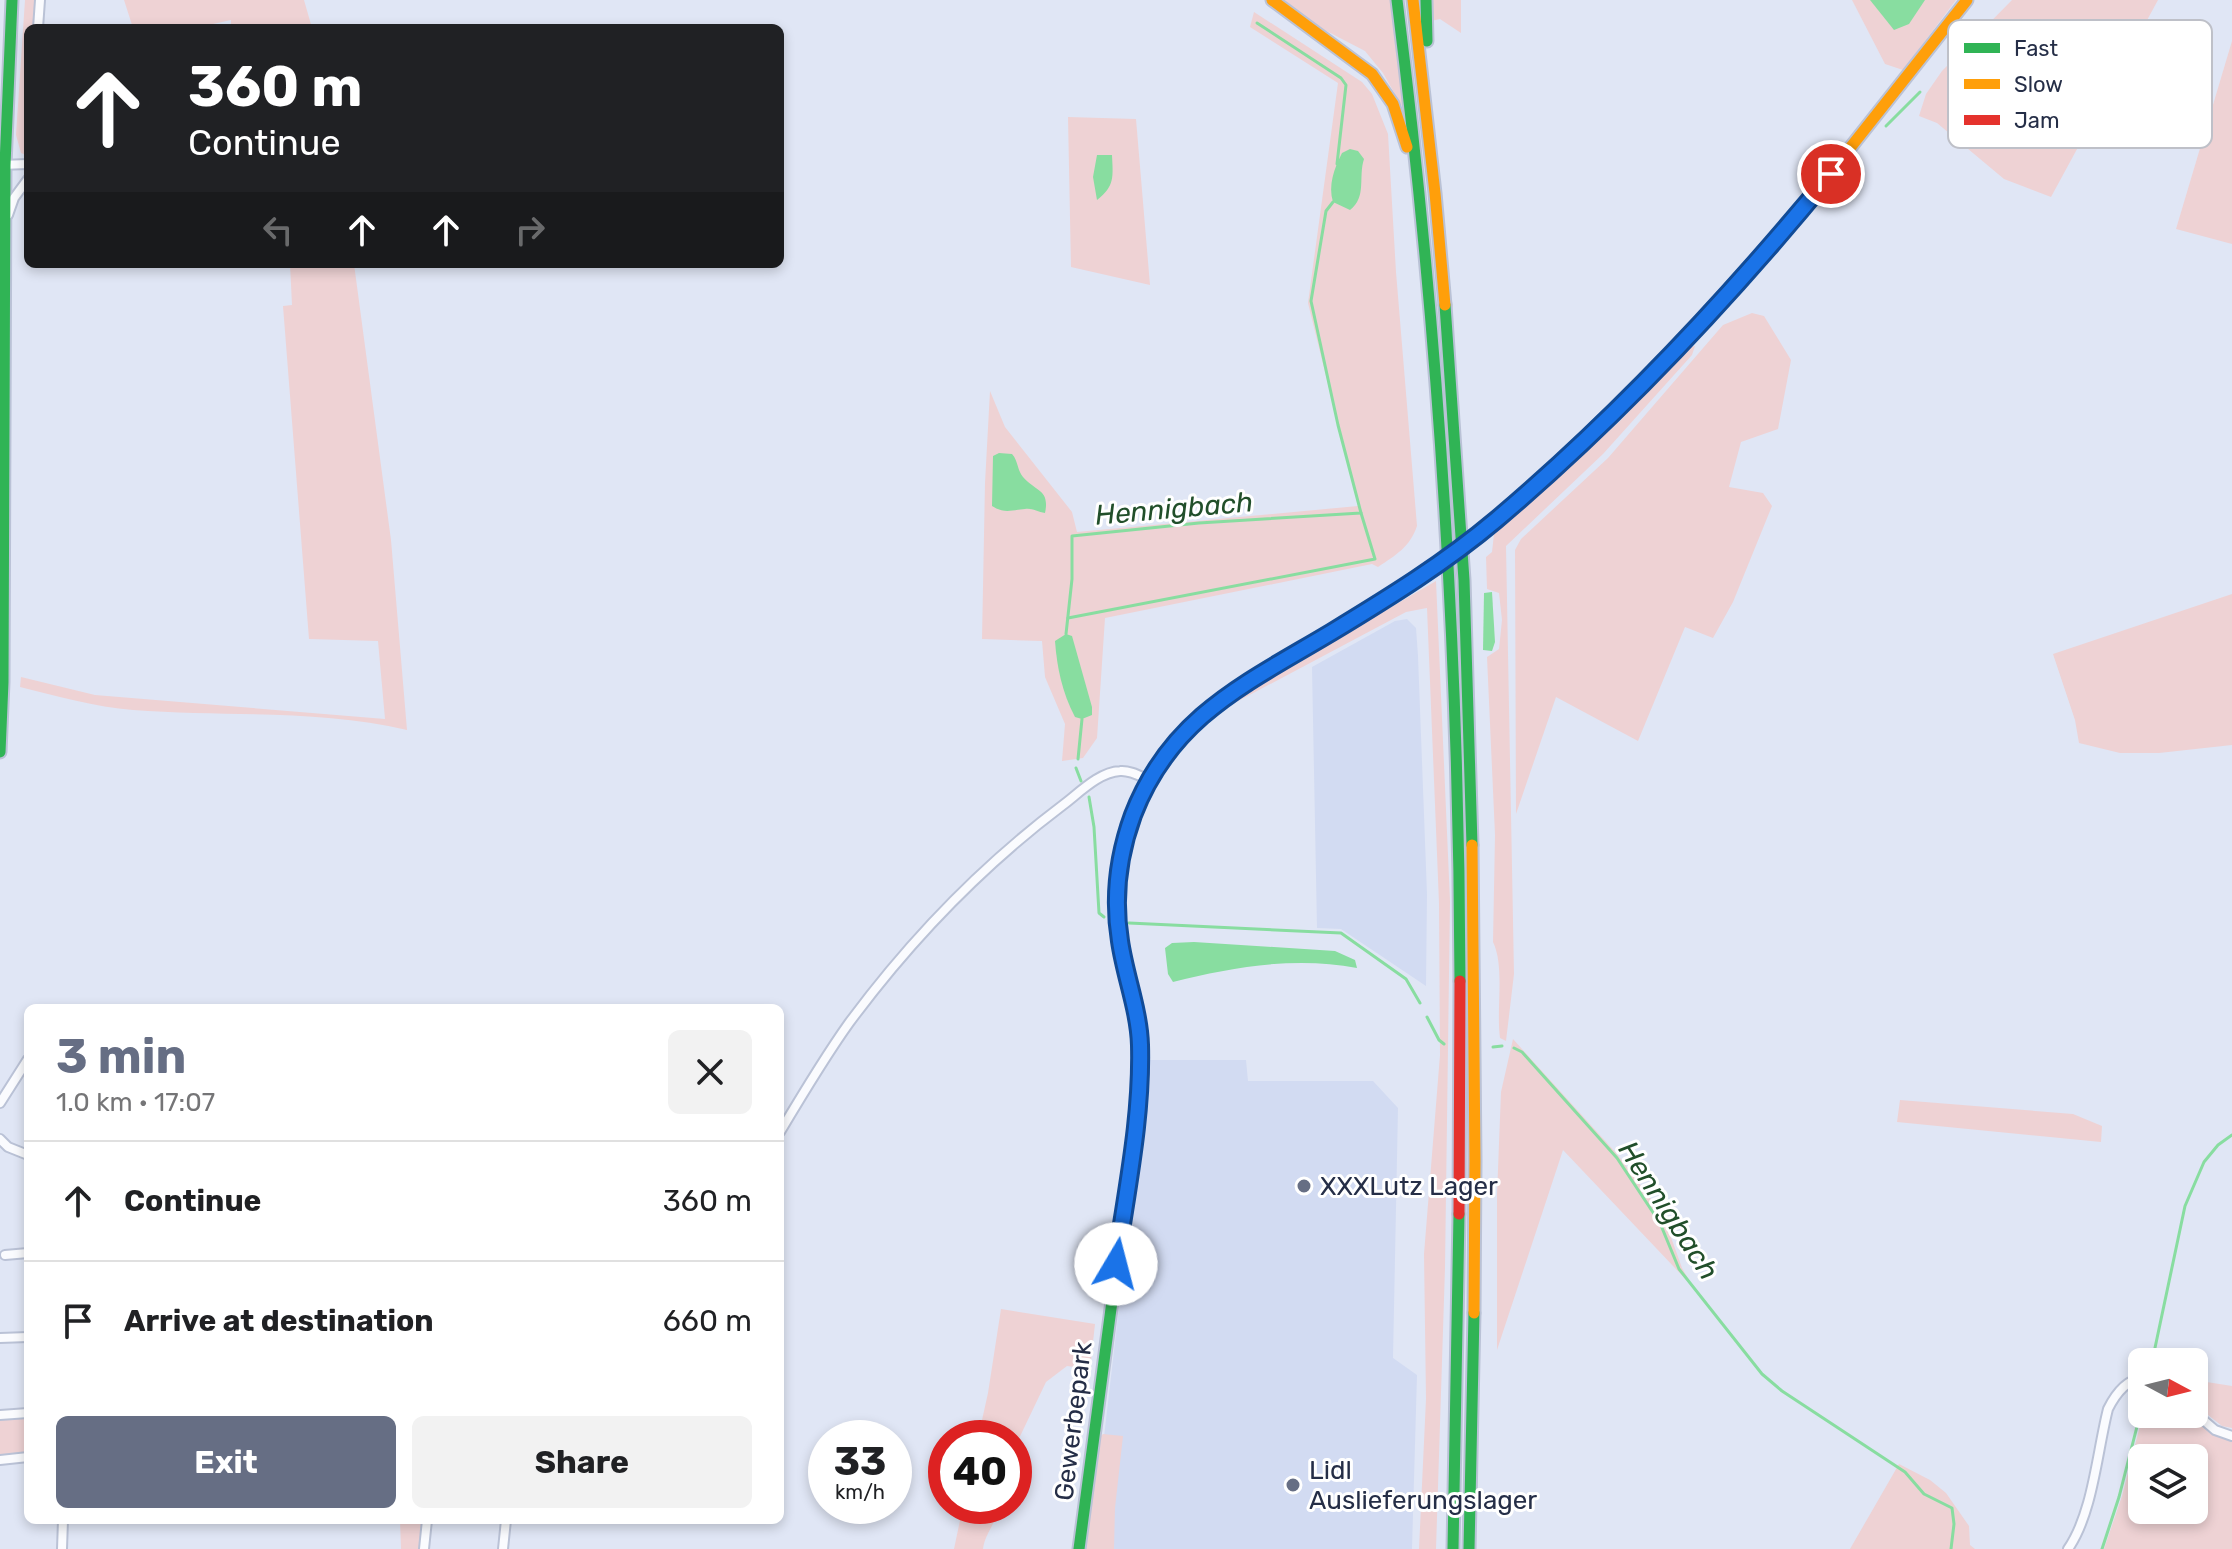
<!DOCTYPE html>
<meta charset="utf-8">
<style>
body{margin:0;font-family:Rubik,sans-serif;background:#f2f2f2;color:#202124;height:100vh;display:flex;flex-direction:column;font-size:30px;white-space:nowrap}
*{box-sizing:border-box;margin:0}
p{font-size:26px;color:#757577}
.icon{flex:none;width:44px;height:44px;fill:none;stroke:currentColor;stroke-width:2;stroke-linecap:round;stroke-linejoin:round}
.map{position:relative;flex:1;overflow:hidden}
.drawer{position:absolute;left:24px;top:1004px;width:760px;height:520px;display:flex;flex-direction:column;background:#fff;border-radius:12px;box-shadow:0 4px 12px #0003}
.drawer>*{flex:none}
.guide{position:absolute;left:24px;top:24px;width:760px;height:244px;border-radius:12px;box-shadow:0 4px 12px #0003;background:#202124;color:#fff;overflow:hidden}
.needle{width:52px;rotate:97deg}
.fabs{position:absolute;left:2128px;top:1348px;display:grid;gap:16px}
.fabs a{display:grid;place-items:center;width:80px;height:80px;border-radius:12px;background:#fff;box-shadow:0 4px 12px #0003;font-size:40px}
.speed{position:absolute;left:808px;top:1420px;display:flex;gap:16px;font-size:40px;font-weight:700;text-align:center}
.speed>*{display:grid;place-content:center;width:104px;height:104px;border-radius:50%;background:#fff;box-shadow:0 4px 12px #0003;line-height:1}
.speed small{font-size:20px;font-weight:400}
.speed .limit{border:12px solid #d22;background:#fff;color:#111}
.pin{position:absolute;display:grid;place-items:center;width:68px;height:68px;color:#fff;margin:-34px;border:4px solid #fff;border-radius:50%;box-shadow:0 2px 8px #0007}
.me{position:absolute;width:88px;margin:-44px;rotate:8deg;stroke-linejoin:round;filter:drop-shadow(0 0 6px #0008)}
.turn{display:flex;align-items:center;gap:28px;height:168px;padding:0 32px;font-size:36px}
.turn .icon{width:104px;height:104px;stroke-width:2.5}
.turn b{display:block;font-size:56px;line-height:68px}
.lanes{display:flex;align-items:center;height:76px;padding:0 32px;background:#0003;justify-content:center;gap:40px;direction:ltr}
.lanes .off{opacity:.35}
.round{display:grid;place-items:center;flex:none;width:84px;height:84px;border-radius:12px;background:#f2f2f2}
.headline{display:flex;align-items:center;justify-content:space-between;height:136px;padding:0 32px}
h1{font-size:48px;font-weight:700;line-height:60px;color:#666e84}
.button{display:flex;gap:16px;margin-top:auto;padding:16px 32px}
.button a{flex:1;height:92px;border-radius:12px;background:#666e84;color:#fff;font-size:32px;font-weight:700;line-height:92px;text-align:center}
.button a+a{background:#f2f2f2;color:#202124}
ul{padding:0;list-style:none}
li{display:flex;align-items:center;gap:24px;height:120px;padding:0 32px;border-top:2px solid #e0e0e0}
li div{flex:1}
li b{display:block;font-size:30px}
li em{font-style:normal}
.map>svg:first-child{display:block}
.built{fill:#d2dbf2}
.green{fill:#eed2d4;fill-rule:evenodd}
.water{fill:#88dda0}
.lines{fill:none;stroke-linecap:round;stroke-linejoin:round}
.stream{stroke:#88dda0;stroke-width:3}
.street-casing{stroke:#bac2d6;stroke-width:12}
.fast-casing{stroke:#bac2d6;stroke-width:15}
.slow-casing{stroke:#bac2d6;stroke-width:15}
.jam-casing{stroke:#bac2d6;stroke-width:15}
.street{stroke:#fafbfe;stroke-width:8}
.fast{stroke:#30b455;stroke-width:11}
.slow{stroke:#ff9f0a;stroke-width:11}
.jam{stroke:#e5322d;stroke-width:11}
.fast-bridge-casing{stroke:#bac2d6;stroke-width:15;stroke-linecap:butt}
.fast-bridge{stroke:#30b455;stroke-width:11}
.route-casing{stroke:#114b97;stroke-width:20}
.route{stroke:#1a73e8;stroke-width:14}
.poi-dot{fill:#666e84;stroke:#fff;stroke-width:3}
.labels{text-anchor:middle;stroke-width:6;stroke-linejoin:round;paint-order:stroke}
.poi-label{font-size:26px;fill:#252e47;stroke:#fff;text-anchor:start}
.street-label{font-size:26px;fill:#252e47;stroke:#fff}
.water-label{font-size:28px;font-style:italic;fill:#214f2a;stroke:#fff}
.key{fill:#fff;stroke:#bec0c8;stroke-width:2}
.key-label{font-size:22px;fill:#252e47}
</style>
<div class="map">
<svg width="2232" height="1549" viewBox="0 0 2232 1549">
<rect width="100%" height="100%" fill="#e0e6f5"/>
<g class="built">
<path d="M1407 619 1416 628 1418 656 1427 894 1426 986 1341 929 1317 928 1312 667 1395 621Z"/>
<path d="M1148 1060H1246L1248 1081H1373L1398 1108 1393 1358 1417 1375 1412 1549H1091L1125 1256 1147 1113Z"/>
</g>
<g class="green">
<path d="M25 0H35L34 28H28V156L21 153 16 135Z"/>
<path d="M124 0H304L312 28H231V20L195 28H133Z"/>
<path d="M1282 0H1390L1404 110 1383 73 1365 51 1315 25Z"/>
<path d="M1431 0H1461V33L1440 19 1431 21Z"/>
<path d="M1852 0H1956L1903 70 1885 64Z"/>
<path d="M2012 0H2158L2051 197 2004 179 1937 123 1919 116 1926 94 1942 71Z"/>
<path d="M1254 12 1362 82 1372 94 1388 134 1396 272 1417 526C1410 547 1396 555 1378 567L1372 564 1105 618 1097 738 1083 758 1062 761 1065 724 1045 677 1042 641 982 639 985 483 990 391 1005 427 1072 512 1077 532 1358 506 1308 303 1338 83 1250 27Z"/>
<path d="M2232 41V244L2176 229Z"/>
<path d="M1068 117 1136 119 1150 285 1071 267Z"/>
<path d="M290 264H354L391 540 407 730C319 709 223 717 133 710 95 707 57 696 20 687L21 677 95 695 385 719 378 641 309 639 283 306 292 305Z"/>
<path d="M1752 313 1764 316 1791 360 1778 429 1741 442 1729 487 1763 493 1772 506 1733 602 1713 638 1685 627 1638 741 1556 697 1516 814 1515 550 1521 539 1608 458 1723 325Z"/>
<path d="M1695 346 1692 355 1603 454 1506 546 1514 974 1506 1041 1500 1038C1496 1008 1505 967 1493 942L1495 835 1487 657 1499 649 1502 620 1499 593 1487 589 1486 557 1492 552 1494 534 1620 421 1687 348Z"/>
<path d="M1436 581 1450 901 1445 1268 1436 1549H1419L1426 1399 1424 1254 1440 1055 1439 903 1427 608 1406 612 1227 707 1225 704Z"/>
<path d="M2232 594V745L2159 753H2120L2079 743 2075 720 2053 654Z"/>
<path d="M1513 1039 1617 1154 1663 1215 1682 1268 1693 1287 1563 1150 1497 1350V1195L1501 1092Z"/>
<path d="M1900 1100 2073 1114 2102 1126 2101 1142 1897 1122Z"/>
<path d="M1001 1309 1095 1324 1090 1369 1067 1366 1046 1382 1014 1449V1438H978L988 1393Z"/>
<path d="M2194 1380 2232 1386V1428L2222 1426 2194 1404Z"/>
<path d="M2143 1414H2190L2212 1432 2232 1439V1549H2104L2122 1496ZM2142 1458H2194V1510H2142Z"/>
<path d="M28 1417V1455L0 1457V1420Z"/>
<path d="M1103 1434 1123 1436 1115 1508 1114 1549H1086L1099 1438Z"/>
<path d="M1899 1464 1930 1480 1946 1493 1969 1526 1970 1545 1975 1549H1850Z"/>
<path d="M963 1506H999C997 1522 985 1533 983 1549H954Z"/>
<path d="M400 1520H422L420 1549H401Z"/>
</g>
<g class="water">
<path d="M1870 0H1925L1909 24 1894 30Z"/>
<path d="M1350 149 1358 151 1364 159C1358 177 1367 197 1350 210L1333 202C1328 185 1334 169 1342 153Z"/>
<path d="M1097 155H1112C1113 177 1115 186 1097 200L1093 177Z"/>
<path d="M999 453 1012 454C1018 460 1017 470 1023 477 1036 492 1050 489 1045 513 1038 512 1032 508 1025 509 1012 510 1004 514 992 506L993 456Z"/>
<path d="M1492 592 1495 642 1492 651 1483 650 1484 593Z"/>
<path d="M1066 634 1072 636 1092 707V715L1082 719 1075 717C1062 692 1057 668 1055 641Z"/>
<path d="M1194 942 1335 951 1355 960 1357 968C1296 956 1232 967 1173 982L1168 974 1165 948 1172 943Z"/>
</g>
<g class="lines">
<g class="stream">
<path d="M1257 23 1341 78 1346 85 1337 164"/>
<path d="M1886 126 1920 92"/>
<path d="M1068 618 1375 559 1361 513"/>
<path d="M1066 634 1072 579V536L1199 523 1361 513 1338 425 1311 301 1326 211 1333 202"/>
<path d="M1078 759 1082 719"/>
<path d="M1076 768 1081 781"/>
<path d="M1089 797 1094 827 1099 913 1104 917"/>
<path d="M1129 923 1341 933 1406 979 1420 1003"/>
<path d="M1427 1017 1439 1040 1444 1044"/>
<path d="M1493 1047 1502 1046"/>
<path d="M1514 1048 1522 1052 1617 1158 1660 1223 1679 1269 1762 1374 1782 1391 1905 1472 1924 1494 1952 1508 1954 1524 1951 1549"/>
<path d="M2152 1362 2185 1206 2204 1162 2218 1145 2232 1135"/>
<path d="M2102 1549 2119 1497 2142 1407"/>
</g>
<defs>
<g id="street">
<path d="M38 28 40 0"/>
<path d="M1 165 28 164"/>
<path d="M8 215 14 198 28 179"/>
<path d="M0 1103 28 1059"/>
<path d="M780 1132C802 1095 824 1058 849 1023 909 942 982 866 1063 805 1079 793 1099 772 1120 771 1130 770 1140 776 1149 780"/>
<path d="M0 1139 8 1147 28 1155"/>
<path d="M5 1255 28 1253"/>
<path d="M0 1338 28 1337"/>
<path d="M2194 1412 2215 1430 2232 1436"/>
<path d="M0 1415 28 1413"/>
<path d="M0 1460 28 1457"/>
<path d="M62 1549 63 1520"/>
<path d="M424 1549 427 1520"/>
<path d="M503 1549 506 1520"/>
<path d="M2068 1549C2093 1513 2097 1452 2108 1409 2115 1395 2125 1380 2142 1378"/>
</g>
<g id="fast">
<path d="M1397 0C1438 326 1459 652 1460 981"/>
<path d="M1426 0 1427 41"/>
<path d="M1445 305 1464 580 1472 845"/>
<path d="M1491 524C1615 414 1729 295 1835 167"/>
<path d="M1302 649 1416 579"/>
<path d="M0 752 3 682 5 165 12 0"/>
<path d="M1079 1549 1140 1091V1040L1120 941 1117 883 1127 834"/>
<path d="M1453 1549 1459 1214"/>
<path d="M1469 1549 1474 1313"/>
</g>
<g id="slow">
<path d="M1272 0 1372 74 1393 104 1407 147"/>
<path d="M1413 0 1435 193 1445 305"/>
<path d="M1835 167 1967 0"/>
<path d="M1472 845 1475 1161 1474 1313"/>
</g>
<g id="jam">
<path d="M1127 834C1134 817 1140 798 1148 782 1180 719 1245 685 1302 649"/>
<path d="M1459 1214 1460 981"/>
</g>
</defs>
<use href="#street" class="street-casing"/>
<use href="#fast" class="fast-casing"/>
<use href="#slow" class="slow-casing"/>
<use href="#jam" class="jam-casing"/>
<use href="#street" class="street"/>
<use href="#fast" class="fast"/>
<use href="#slow" class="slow"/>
<use href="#jam" class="jam"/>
<defs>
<path id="fast-bridge" d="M1416 579 1491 524"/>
</defs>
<use href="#fast-bridge" class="fast-bridge-casing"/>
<use href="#fast-bridge" class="fast-bridge"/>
</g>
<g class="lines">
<defs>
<path id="route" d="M1116 1264C1126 1192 1142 1119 1140 1045 1139 1010 1125 976 1120 941 1113 898 1118 856 1133 815 1171 716 1247 683 1332 632 1388 598 1445 563 1496 520 1619 416 1729 298 1831 174"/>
</defs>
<use href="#route" class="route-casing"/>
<use href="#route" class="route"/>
</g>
<g class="poi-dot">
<circle cx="1304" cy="1186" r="8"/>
<circle cx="1293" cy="1485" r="8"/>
</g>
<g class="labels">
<g class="poi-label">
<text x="1320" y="1195">XXXLutz Lager</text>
<text x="1309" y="1479">Lidl<tspan x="1309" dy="30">Auslieferungslager</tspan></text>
</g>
<g class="street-label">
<text transform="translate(1073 1421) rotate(-83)" y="9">Gewerbepark</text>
</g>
<g class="water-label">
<text transform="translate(1174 508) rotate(-5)" y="10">Hennigbach</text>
<text transform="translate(1669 1210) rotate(57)" y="10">Hennigbach</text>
</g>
</g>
<rect x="1948" y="20" width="264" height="128" rx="12" class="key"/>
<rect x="1964" y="43" width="36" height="10" fill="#30b455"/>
<rect x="1964" y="79" width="36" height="10" fill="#ff9f0a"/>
<rect x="1964" y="115" width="36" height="10" fill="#e5322d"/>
<g class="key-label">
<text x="2014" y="56">Fast</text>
<text x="2014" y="92">Slow</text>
<text x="2014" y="128">Jam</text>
</g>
</svg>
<div class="fabs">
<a><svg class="needle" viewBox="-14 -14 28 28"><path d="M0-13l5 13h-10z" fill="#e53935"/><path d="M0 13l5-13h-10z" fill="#757577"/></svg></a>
<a><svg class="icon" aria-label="layers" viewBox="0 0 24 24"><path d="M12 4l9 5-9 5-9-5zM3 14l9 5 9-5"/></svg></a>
</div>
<div class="speed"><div>33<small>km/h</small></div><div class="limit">40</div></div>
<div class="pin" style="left:1831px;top:174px;background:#d93025"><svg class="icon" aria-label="arrive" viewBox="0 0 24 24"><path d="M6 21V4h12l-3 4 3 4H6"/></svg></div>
<svg class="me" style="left:1116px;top:1264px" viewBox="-20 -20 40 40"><circle r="19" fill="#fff"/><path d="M0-13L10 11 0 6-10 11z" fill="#1a73e8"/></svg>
<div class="guide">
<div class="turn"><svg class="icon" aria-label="ahead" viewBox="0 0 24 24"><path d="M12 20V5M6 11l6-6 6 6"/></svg><div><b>360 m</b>Continue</div></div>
<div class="lanes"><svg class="icon off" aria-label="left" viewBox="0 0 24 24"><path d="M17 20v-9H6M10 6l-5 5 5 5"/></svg><svg class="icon" aria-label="ahead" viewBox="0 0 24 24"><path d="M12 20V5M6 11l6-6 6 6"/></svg><svg class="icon" aria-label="ahead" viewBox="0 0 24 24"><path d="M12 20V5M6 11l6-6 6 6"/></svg><svg class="icon off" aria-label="right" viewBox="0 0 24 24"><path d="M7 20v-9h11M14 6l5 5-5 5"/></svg></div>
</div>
<section class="drawer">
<div class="headline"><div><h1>3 min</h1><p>1.0 km · 17:07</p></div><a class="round"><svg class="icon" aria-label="close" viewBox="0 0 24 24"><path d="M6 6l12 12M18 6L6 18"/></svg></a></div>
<ul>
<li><svg class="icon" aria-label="ahead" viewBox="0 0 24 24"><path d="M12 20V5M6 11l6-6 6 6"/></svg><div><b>Continue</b></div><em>360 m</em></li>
<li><svg class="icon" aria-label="arrive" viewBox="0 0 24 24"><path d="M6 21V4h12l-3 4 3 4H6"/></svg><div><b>Arrive at destination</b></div><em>660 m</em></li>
</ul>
<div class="button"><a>Exit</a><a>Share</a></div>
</section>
</div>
